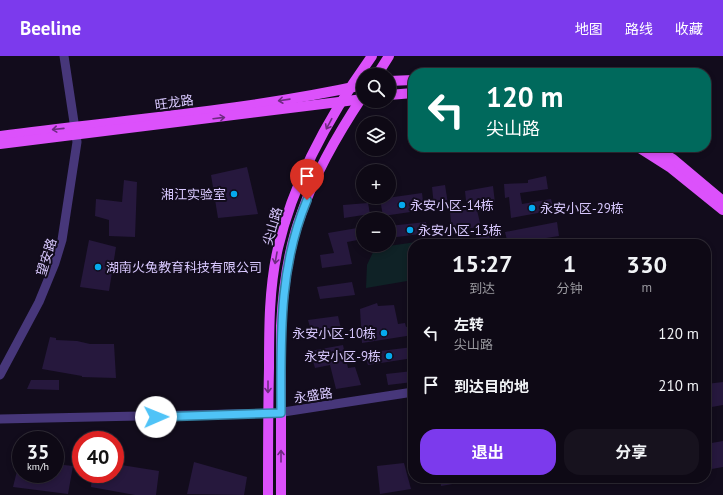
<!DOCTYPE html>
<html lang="zh">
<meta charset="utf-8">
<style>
body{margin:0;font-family:"PT Sans","Noto Sans SC",sans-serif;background:#17121e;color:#f1f3f6;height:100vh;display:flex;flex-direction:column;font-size:15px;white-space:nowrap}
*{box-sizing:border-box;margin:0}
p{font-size:13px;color:#9b9aa0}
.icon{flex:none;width:22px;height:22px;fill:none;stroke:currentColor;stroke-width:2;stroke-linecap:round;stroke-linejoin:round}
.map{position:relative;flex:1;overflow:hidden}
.sheet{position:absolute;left:408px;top:183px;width:303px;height:244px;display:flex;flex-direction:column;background:#0e0915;border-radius:16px;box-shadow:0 2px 6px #0003,0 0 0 1px #2e2a34}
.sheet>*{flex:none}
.banner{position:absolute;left:408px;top:12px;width:303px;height:84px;border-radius:16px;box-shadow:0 2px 6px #0003,0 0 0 1px #2e2a34;background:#00695c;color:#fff;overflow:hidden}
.fabs{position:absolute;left:356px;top:12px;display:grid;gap:8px}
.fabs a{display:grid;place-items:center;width:40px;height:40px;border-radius:50%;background:#0e0915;box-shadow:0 2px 6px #0003,0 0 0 1px #2e2a34;font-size:20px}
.speed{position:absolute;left:12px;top:375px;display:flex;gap:8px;font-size:20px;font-weight:700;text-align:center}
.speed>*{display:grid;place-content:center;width:52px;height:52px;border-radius:50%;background:#0e0915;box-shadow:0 2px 6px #0003,0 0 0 1px #2e2a34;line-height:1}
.speed small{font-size:10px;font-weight:400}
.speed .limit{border:6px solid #d22;background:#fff;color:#111}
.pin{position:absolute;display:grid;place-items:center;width:34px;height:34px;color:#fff;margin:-41px -17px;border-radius:50% 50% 50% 0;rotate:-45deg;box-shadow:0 0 4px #0007}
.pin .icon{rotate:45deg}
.me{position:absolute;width:44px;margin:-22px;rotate:89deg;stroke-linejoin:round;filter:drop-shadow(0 0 3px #0008)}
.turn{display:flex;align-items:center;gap:14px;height:84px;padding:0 12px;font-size:18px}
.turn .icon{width:52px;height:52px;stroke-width:2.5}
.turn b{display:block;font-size:28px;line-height:34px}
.eta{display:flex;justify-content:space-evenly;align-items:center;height:68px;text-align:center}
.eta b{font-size:24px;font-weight:700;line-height:28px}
.button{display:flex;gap:8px;margin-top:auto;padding:8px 12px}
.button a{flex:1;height:46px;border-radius:16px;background:#7c3aed;color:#fff;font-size:16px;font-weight:700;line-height:46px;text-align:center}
.button a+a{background:#17121e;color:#f1f3f6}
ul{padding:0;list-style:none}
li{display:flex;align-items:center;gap:12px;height:52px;padding:0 12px}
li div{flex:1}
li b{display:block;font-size:15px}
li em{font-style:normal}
header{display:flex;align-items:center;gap:24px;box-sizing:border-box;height:56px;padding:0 20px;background:#7c3aed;color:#fff}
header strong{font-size:19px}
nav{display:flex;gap:22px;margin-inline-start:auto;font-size:14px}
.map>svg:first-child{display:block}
.green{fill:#0f2226}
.building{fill:#26183d}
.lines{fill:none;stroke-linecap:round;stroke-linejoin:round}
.minor{stroke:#47377a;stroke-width:9}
.major{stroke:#dc51fb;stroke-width:10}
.oneway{stroke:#6d2b80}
.route-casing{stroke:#337fa1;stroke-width:10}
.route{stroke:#4fc3f7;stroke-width:7}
.poi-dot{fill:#05a9ed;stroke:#120c1c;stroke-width:1.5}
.labels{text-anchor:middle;stroke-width:4;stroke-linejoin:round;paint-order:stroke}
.street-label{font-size:13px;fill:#d8c8fe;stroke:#120c1c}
.poi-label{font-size:13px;fill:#d8c8fe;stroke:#120c1c;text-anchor:start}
</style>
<header>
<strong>Beeline</strong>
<nav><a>地图</a><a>路线</a><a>收藏</a></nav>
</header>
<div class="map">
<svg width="723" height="439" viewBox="0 0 723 439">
<rect width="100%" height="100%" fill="#120c1c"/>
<path class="green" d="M416 186 417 188H413V224L366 232 367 209 375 192Z"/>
<g class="building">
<path d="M247 111 258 158 218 162 211 119Z"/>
<path d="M546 120 548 133 520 137 522 148 551 143 554 154 511 162 509 141 505 142 504 128 528 127V124Z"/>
<path d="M124 124 137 126 135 181 109 180V164L95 160 96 143 122 146Z"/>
<path d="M445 129 448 148 434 150 432 131Z"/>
<path d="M493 130 495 147 476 150 481 171 452 174 450 156 467 154 465 135Z"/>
<path d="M422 137 424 154 383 160 380 143Z"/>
<path d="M368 147 370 158 344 162 343 149Z"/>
<path d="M426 166 428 177 389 182V170Z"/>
<path d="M557 166 559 180 508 188 505 176Z"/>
<path d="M363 171V183L347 186 352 208 322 212 320 199 334 197 328 177Z"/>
<path d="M495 179 497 188H455V185Z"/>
<path d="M89 184 116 191 109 235 80 231Z"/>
<path d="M352 226 355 239 320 243 317 231Z"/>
<path d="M377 247 378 250 394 249 398 268 405 267 406 271 413 269V279L362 287 360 253Z"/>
<path d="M338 260 342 277 313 282 308 264Z"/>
<path d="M50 281 56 282V284L77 285 90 288H114L116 322 82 321V320L42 313Z"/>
<path d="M343 289 348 312 355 311 361 329 336 333 330 309 315 312 310 295Z"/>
<path d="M413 291V302L368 309 364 297Z"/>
<path d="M413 315V326L388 329 386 318Z"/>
<path d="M31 324H59V334L27 333Z"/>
<path d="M723 326V349L706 352V328Z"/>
<path d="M723 385V411L706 414V388Z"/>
<path d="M194 406 247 421 244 439 187 438Z"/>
<path d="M19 407H21V418H55V408L73 410 68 438 13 431Z"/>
<path d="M404 407 411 433 380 438 377 410Z"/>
<path d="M115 408 159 415 156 439H135L91 431 92 418H115Z"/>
<path d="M440 422H470V425L441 430Z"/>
</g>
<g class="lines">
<g class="minor">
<path d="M0 319 39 246 55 207 62 184 77 86 64 0"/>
<path d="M0 363 277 357 413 336"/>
</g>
<g class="major">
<path d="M377 19 389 0"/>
<path d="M389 25 413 24"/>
<path d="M389 39 413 37"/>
<path d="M0 80C121 64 244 55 363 29"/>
<path d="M0 88 363 43"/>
<path d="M638 91 671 112 723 154"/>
<path d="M653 91 673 103 723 145"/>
<path d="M268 439C268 397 268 354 269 312 269 272 269 231 278 192 294 122 331 57 372 0"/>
<path d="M281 439V270C283 232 288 192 302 156 316 115 339 76 363 40"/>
</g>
</g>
<defs><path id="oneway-shaft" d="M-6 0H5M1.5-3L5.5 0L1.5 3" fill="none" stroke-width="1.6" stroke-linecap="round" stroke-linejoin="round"/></defs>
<g class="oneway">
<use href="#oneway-shaft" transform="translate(284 44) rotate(172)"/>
<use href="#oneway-shaft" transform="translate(219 62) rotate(-7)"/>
<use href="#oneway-shaft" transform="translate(329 68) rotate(118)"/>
<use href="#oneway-shaft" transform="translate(58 73) rotate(174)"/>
<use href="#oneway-shaft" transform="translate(276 202) rotate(100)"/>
<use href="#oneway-shaft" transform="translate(268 331) rotate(90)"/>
<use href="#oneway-shaft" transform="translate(281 400) rotate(-90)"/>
</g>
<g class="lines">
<defs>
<path id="route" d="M156 361 281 357C281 284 278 213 307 144"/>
</defs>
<use href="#route" class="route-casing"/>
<use href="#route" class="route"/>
</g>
<g class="poi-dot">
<circle cx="234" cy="138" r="4"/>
<circle cx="402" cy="149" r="4"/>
<circle cx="532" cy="152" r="4"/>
<circle cx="410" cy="174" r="4"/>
<circle cx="98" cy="211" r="4"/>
<circle cx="384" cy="277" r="4"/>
<circle cx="389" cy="300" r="4"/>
</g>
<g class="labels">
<g class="street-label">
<text transform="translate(174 46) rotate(-8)" y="5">旺龙路</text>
<text transform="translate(272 170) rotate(-74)" y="5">尖山路</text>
<text transform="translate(46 201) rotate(-73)" y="5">望安路</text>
<text transform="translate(313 339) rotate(-8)" y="5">永盛路</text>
</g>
<g class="poi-label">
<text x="226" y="143" text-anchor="end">湘江实验室</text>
<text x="410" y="154">永安小区-14栋</text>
<text x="540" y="157">永安小区-29栋</text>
<text x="418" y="179">永安小区-13栋</text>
<text x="106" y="216">湖南火兔教育科技有限公司</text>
<text x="376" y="282" text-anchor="end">永安小区-10栋</text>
<text x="381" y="305" text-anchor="end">永安小区-9栋</text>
</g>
</g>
</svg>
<div class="fabs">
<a><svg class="icon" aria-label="search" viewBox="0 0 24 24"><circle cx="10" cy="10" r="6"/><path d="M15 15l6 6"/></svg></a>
<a><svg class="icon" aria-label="layers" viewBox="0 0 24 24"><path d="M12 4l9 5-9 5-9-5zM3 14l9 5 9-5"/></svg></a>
<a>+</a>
<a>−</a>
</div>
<div class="speed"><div>35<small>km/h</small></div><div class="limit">40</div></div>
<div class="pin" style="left:307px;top:144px;background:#d93025"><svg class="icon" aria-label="arrive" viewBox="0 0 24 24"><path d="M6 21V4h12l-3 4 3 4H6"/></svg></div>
<svg class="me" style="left:156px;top:361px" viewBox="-20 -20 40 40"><circle r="19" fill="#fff"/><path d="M0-13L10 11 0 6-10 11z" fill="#4fc3f7"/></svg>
<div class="banner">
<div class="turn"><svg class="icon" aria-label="left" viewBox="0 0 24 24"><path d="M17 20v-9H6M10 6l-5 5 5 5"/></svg><div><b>120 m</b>尖山路</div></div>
</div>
<section class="sheet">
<div class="eta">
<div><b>15:27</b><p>到达</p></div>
<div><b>1</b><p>分钟</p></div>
<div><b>330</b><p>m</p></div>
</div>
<ul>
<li><svg class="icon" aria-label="left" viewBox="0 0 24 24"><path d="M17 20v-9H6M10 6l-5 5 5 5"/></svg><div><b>左转</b><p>尖山路</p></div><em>120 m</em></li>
<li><svg class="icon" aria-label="arrive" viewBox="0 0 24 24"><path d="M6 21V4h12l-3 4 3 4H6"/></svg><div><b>到达目的地</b></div><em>210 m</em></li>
</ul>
<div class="button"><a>退出</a><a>分享</a></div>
</section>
</div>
